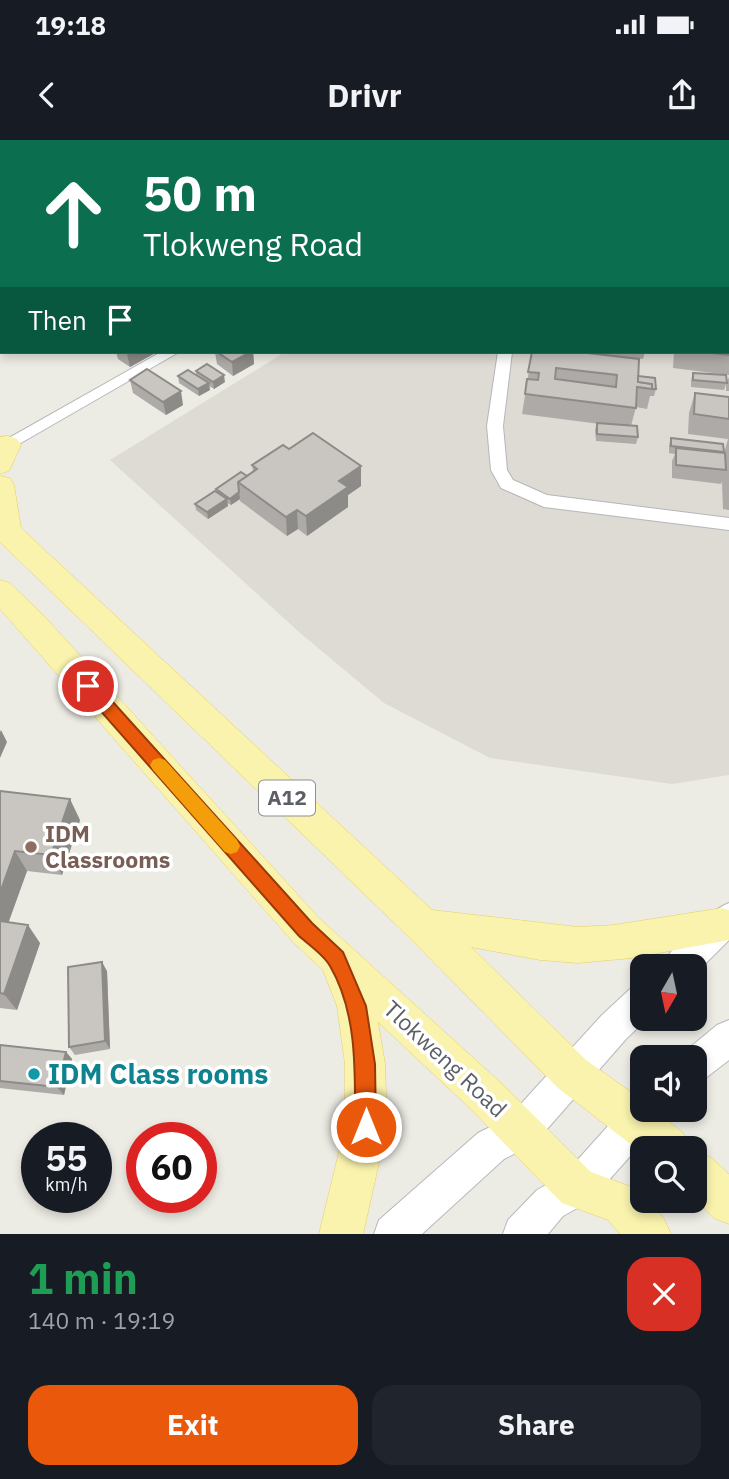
<!DOCTYPE html>
<meta charset="utf-8">
<style>
body{margin:0;font-family:"IBM Plex Sans",sans-serif;background:#20242c;color:#f1f3f6;height:100vh;display:flex;flex-direction:column;font-size:26px;white-space:nowrap}
*{box-sizing:border-box;margin:0}
p{font-size:23px;color:#9ea1a6}
.icon{flex:none;width:38px;height:38px;fill:none;stroke:currentColor;stroke-width:2;stroke-linecap:round;stroke-linejoin:round}
.map{position:relative;height:1094px;overflow:hidden}
.panel{display:flex;flex-direction:column;background:#171b24;flex:1}
.panel>*{flex:none}
.hud{position:absolute;left:0px;top:0px;width:730px;height:214px;box-shadow:0 4px 10px #0003;background:#0b6e4f;color:#fff;overflow:hidden}
.needle{width:46px;rotate:189deg}
.fabs{position:absolute;left:630px;top:814px;display:grid;gap:14px}
.fabs a{display:grid;place-items:center;width:77px;height:77px;border-radius:14px;background:#171b24;box-shadow:0 4px 10px #0003;font-size:35px}
.speed{position:absolute;left:21px;top:982px;display:flex;gap:14px;font-size:35px;font-weight:700;text-align:center}
.speed>*{display:grid;place-content:center;width:91px;height:91px;border-radius:50%;background:#171b24;box-shadow:0 4px 10px #0003;line-height:1}
.speed small{font-size:18px;font-weight:400}
.speed .limit{border:10px solid #d22;background:#fff;color:#111}
.pin{position:absolute;display:grid;place-items:center;width:60px;height:60px;color:#fff;margin:-30px;border:4px solid #fff;border-radius:50%;box-shadow:0 2px 7px #0007}
.me{position:absolute;width:77px;margin:-38px;rotate:0deg;stroke-linejoin:round;filter:drop-shadow(0 0 5px #0008)}
.turn{display:flex;align-items:center;gap:24px;height:147px;padding:0 28px;font-size:32px}
.turn .icon{width:91px;height:91px;stroke-width:2.5}
.turn b{display:block;font-size:49px;line-height:60px}
.then{display:flex;align-items:center;height:66px;padding:0 28px;background:#0003;gap:14px;font-size:26px}
.round{display:grid;place-items:center;flex:none;width:74px;height:74px;border-radius:21px;background:#20242c}
.overview{display:flex;align-items:center;justify-content:space-between;height:119px;padding:0 28px}
h1{font-size:42px;font-weight:700;line-height:52px;color:#1e9e55}
.action{display:flex;gap:14px;margin-top:auto;padding:14px 28px}
.action a{flex:1;height:80px;border-radius:21px;background:#ea580c;color:#fff;font-size:28px;font-weight:700;line-height:80px;text-align:center}
.action a+a{background:#20242c;color:#f1f3f6}
.status{display:flex;justify-content:space-between;align-items:center;height:49px;padding:0 35px;background:#171b24;direction:ltr}
.status svg{height:19px;fill:currentColor}
header{display:flex;justify-content:space-between;align-items:center;height:91px;padding:0 28px;background:#171b24;font-size:32px;font-weight:700}
.map>svg:first-child{display:block}
.education{fill:#dddbd3}
.lines{fill:none;stroke-linecap:round;stroke-linejoin:round}
.minor-casing{stroke:#b5b6ba;stroke-width:2}
.secondary-casing{stroke:#b6b8bd;stroke-width:2}
.primary-casing{stroke:#e6ce65;stroke-width:1}
.minor{fill:#fff;fill-rule:evenodd}
.secondary{fill:#fff;fill-rule:evenodd}
.primary{fill:#f9f3ae;fill-rule:evenodd}
.wall{fill:#adaaa7}
.shaded-wall{fill:#8d8b88}
.building{fill:#c9c6c2;stroke:#8d8b88;stroke-width:2;fill-rule:evenodd}
.route{fill:#ea580c;stroke:#983908;stroke-width:2}
.slow{fill:#f59e0b}
.education-dot{fill:#8d6e63;stroke:#fff;stroke-width:2.5}
.culture-dot{fill:#0f9aa8;stroke:#fff;stroke-width:2.5}
.labels{text-anchor:middle;stroke-width:7;stroke-linejoin:round;paint-order:stroke}
.shield{fill:#fff;stroke:#8d8f92;stroke-width:2}
.shield-label{font-size:21px;font-weight:bold;fill:#5c5f64}
.education-label{font-size:23px;font-weight:bold;fill:#785e54;stroke:#fff;text-anchor:start}
.street-label{font-size:23px;fill:#5c5f64;stroke:#fff}
.near-culture-label{font-size:28px;font-weight:bold;fill:#0d838f;stroke:#fff;text-anchor:start}
</style>
<div class="status"><b>19:18</b><svg viewBox="0 0 49 12"><path d="M0 12V9h3v3zM5 12V6h3v6zM10 12V3h3v9zM15 12V0h3v12zM26 1h20v11H26zM47 4h2v5h-2z"/></svg></div>
<header><svg class="icon" aria-label="back" viewBox="0 0 24 24"><path d="M15 5l-7 7 7 7"/></svg>Drivr<svg class="icon" aria-label="share" viewBox="0 0 24 24"><path d="M12 15V3M7 8l5-5 5 5M5 13v7h14v-7"/></svg></header>
<div class="map">
<svg width="729" height="1094" viewBox="0 0 729 1094">
<rect width="100%" height="100%" fill="#edece4"/>
<path class="education" d="M729 18V635L672 644 490 618 384 563 299 492 110 320 285 212H728Z"/>
<g class="lines">
<defs>
<g id="minor">
<path d="M26 0H40L25 2Z"/>
<path d="M135 0H149L134 2Z"/>
<path d="M325 0H340L341 2H326Z"/>
<rect x="667" y="0" width="12" height="2"/>
<path d="M2 13V21L0 22V14Z"/>
<path d="M161 212H179L0 315V303Z"/>
<path d="M498 212H512L503 286 507 330 513 340 547 355 729 378V390L544 367 501 348 491 330 487 286Z"/>
</g>
<g id="secondary">
<path d="M729 763V800L695 834V826H662C671 806 709 771 729 763Z"/>
<path d="M642 844V878H648L626 899 534 1004 504 1019 422 1094H374L379 1080 478 993 508 978 602 875 630 849Z"/>
<path d="M729 880V920L707 937 695 943V917H681L683 913 717 885Z"/>
<path d="M642 954V970H665L660 983 590 1061 563 1076 548 1094H503L508 1080 537 1050 564 1035 634 957Z"/>
</g>
<g id="primary">
<path d="M8 296 17 299 21 305 9 331 0 334V297Z"/>
<path d="M0 336 10 338 14 345 21 388 432 770 578 787 614 785 722 768 729 770V800L632 818 578 823 540 820 471 807 586 920 642 960V970H655L683 993 689 1008H642V1013L558 948 411 799 0 402Z"/>
<path d="M0 440 10 443 45 477 319 778 501 943 591 1032 637 1049 642 1054V1060H648L664 1079 671 1094H620L608 1080 562 1063 473 971 378 882 385 924 387 987 363 1094H319L345 987V924L337 866 323 830 293 802 0 469Z"/>
<path d="M695 1011 710 1017 729 1034V1084L714 1078 695 1060Z"/>
</g>
</defs>
<use href="#minor" class="minor-casing"/>
<use href="#secondary" class="secondary-casing"/>
<use href="#primary" class="primary-casing"/>
<use href="#minor" class="minor"/>
<use href="#secondary" class="secondary"/>
<use href="#primary" class="primary"/>
</g>
<g class="wall">
<path d="M175 0H216V2H178Z"/>
<rect x="369" y="0" width="101" height="2"/>
<path d="M491 0H509V2H490Z"/>
<rect x="519" y="0" width="31" height="2"/>
<path d="M567 0H601V2H566Z"/>
<rect x="616" y="0" width="35" height="2"/>
<rect x="682" y="0" width="18" height="2"/>
<rect x="728" y="22" width="1" height="49"/>
<path d="M2 27V44L0 43V28Z"/>
<path d="M0 50 2 51V106L0 105Z"/>
<rect x="728" y="104" width="1" height="54"/>
<path d="M0 145 2 146V184L0 182Z"/>
<path d="M728 174H729V235L673 228 674 212H728Z"/>
<path d="M116 212H157L130 227 118 219Z"/>
<path d="M215 212H253L254 224 233 236 217 224Z"/>
<path d="M532 212 638 236 656 249 654 256H650L647 269 636 267 631 286 638 297 636 304 596 301 595 290 597 283 600 284 522 274Z"/>
<path d="M599 212H645L643 219 598 214Z"/>
<path d="M196 231 225 242 214 249 209 246 210 250 199 256 179 243 178 236 196 235Z"/>
<path d="M693 233 727 242 729 237V251H726V244L724 250 691 247V240Z"/>
<path d="M130 240 183 265 166 275 133 253Z"/>
<path d="M695 253 729 257V370L723 369 722 341 721 344 672 338V321L675 314 669 313V305L671 298 724 313 728 299 688 294 689 273Z"/>
<path d="M289 309 361 326V346L348 355V367L307 396 298 389 287 396 240 361V359L231 365 227 363 228 366 208 379 196 370 195 364 217 352 216 349 247 336 253 332 252 325Z"/>
<path d="M0 651 80 680 62 735 27 731 8 782 40 803 17 870 0 868Z"/>
<path d="M107 831 110 909 75 915 69 907Z"/>
<path d="M0 905 66 912 72 919 64 955 0 948Z"/>
</g>
<g class="shaded-wall">
<path d="M95 0H129V2H92Z"/>
<path d="M285 0H314V2H282Z"/>
<path d="M131 212H157L130 227 127 214Z"/>
<path d="M251 212H253L254 224 233 236 232 222Z"/>
<path d="M224 235 225 242 214 249 213 242Z"/>
<path d="M209 243 210 250 199 256 198 249Z"/>
<path d="M181 251 183 265 166 275 163 262Z"/>
<path d="M361 326V346L348 355V367L307 396 306 376 339 341Z"/>
<path d="M239 352 240 359 231 365 230 359Z"/>
<path d="M227 359 228 366 208 379 207 372Z"/>
<path d="M297 370 298 389 287 396 286 377Z"/>
<path d="M1 590 7 602 0 618V592Z"/>
<path d="M70 659 80 680 62 735 51 715Z"/>
<path d="M15 711 27 731 3 798 0 794V753Z"/>
<path d="M28 785 40 803 17 870 4 854Z"/>
<path d="M102 822 107 831 110 909 105 901Z"/>
<path d="M66 912 72 919 64 955 57 947Z"/>
</g>
<g class="building">
<path d="M48 0H95L92 2H45Z"/>
<path d="M199 0H205L208 2H196Z"/>
<path d="M247 0H285L282 2H244Z"/>
<path d="M301 0H329L333 2H297Z"/>
<path d="M416 0H467L465 2H421Z"/>
<path d="M654 0H668V2L654 1Z"/>
<path d="M0 50 2 51V91L0 90Z"/>
<path d="M0 145 2 146V173L0 172Z"/>
<path d="M728 198H729V215L705 212H728Z"/>
<path d="M217 212H251L232 222Z"/>
<path d="M532 212H579L639 219 638 242 652 244V249L637 247 636 268 525 254 527 239 538 240 539 233 528 232ZM556 228 617 235 616 247 555 239Z"/>
<path d="M207 224 224 235 213 242 196 231Z"/>
<path d="M147 229 181 251 163 262 130 240Z"/>
<path d="M188 230 209 243 198 249 178 236Z"/>
<path d="M693 233 726 235 727 243 693 240Z"/>
<path d="M638 236 655 238 656 249H652V244L638 242Z"/>
<path d="M695 253 729 257V279L694 274Z"/>
<path d="M597 283 637 286 638 297 597 294Z"/>
<path d="M313 293 361 326 339 341 348 347 306 376 297 370 286 377 238 342 257 329 252 325 283 305 289 309Z"/>
<path d="M671 298 723 304 724 312 671 306Z"/>
<path d="M676 308 725 313 726 330 676 325Z"/>
<path d="M241 332 247 336 238 342 239 352 230 359 216 349Z"/>
<path d="M215 351 227 359 207 372 195 364Z"/>
<path d="M0 651 70 659 51 715 15 711 0 753Z"/>
<path d="M0 781 28 785 4 854 0 853Z"/>
<path d="M102 822 105 901 69 907 68 827Z"/>
<path d="M0 905 66 912 57 947 0 941Z"/>
</g>
<path class="route" d="M88 540 94 541 312 783 343 812 366 866 375 924 376 987 373 994 366 997 358 994 355 987C355 934 358 874 330 826 324 815 309 805 299 796L83 551 80 546 83 541Z"/>
<path class="slow" d="M159 618 165 620 237 700 240 706 237 712 231 714 225 712 153 630 150 625 153 620Z"/>
<circle class="education-dot" cx="31" cy="707" r="7"/>
<circle class="culture-dot" cx="34" cy="934" r="7"/>
<g class="labels">
<rect class="shield" x="259" y="640.5" width="56" height="35" rx="5"/>
<g class="shield-label">
<text x="287" y="665">A12</text>
</g>
<g class="education-label">
<text x="45" y="702">IDM<tspan x="45" dy="26">Classrooms</tspan></text>
</g>
<g class="street-label">
<text transform="translate(445 919) rotate(43)" y="8">Tlokweng Road</text>
</g>
<g class="near-culture-label">
<text x="48" y="944">IDM Class rooms</text>
</g>
</g>
</svg>
<div class="fabs">
<a><svg class="needle" viewBox="-14 -14 28 28"><path d="M0-13l5 13h-10z" fill="#e53935"/><path d="M0 13l5-13h-10z" fill="#9ea1a6"/></svg></a>
<a><svg class="icon" aria-label="sound" viewBox="0 0 24 24"><path d="M4 9h4l5-4v14l-5-4H4zM17 9q2 3 0 6"/></svg></a>
<a><svg class="icon" aria-label="search" viewBox="0 0 24 24"><circle cx="10" cy="10" r="6"/><path d="M15 15l6 6"/></svg></a>
</div>
<div class="speed"><div>55<small>km/h</small></div><div class="limit">60</div></div>
<div class="pin" style="left:88px;top:546px;background:#d93025"><svg class="icon" aria-label="arrive" viewBox="0 0 24 24"><path d="M6 21V4h12l-3 4 3 4H6"/></svg></div>
<svg class="me" style="left:366px;top:987px" viewBox="-20 -20 40 40"><circle r="17" fill="#ea580c" stroke="#fff" stroke-width="3"/><path d="M0-11L8 9 0 5-8 9z" fill="#fff"/></svg>
<div class="hud">
<div class="turn"><svg class="icon" aria-label="ahead" viewBox="0 0 24 24"><path d="M12 20V5M6 11l6-6 6 6"/></svg><div><b>50 m</b>Tlokweng Road</div></div>
<div class="then">Then<svg class="icon" aria-label="arrive" viewBox="0 0 24 24"><path d="M6 21V4h12l-3 4 3 4H6"/></svg></div>
</div>
</div>
<section class="panel">
<div class="overview"><div><h1>1 min</h1><p>140 m · 19:19</p></div><a class="round" style="background:#d93025;color:#fff"><svg class="icon" aria-label="close" viewBox="0 0 24 24"><path d="M6 6l12 12M18 6L6 18"/></svg></a></div>
<div class="action"><a>Exit</a><a>Share</a></div>
</section>
